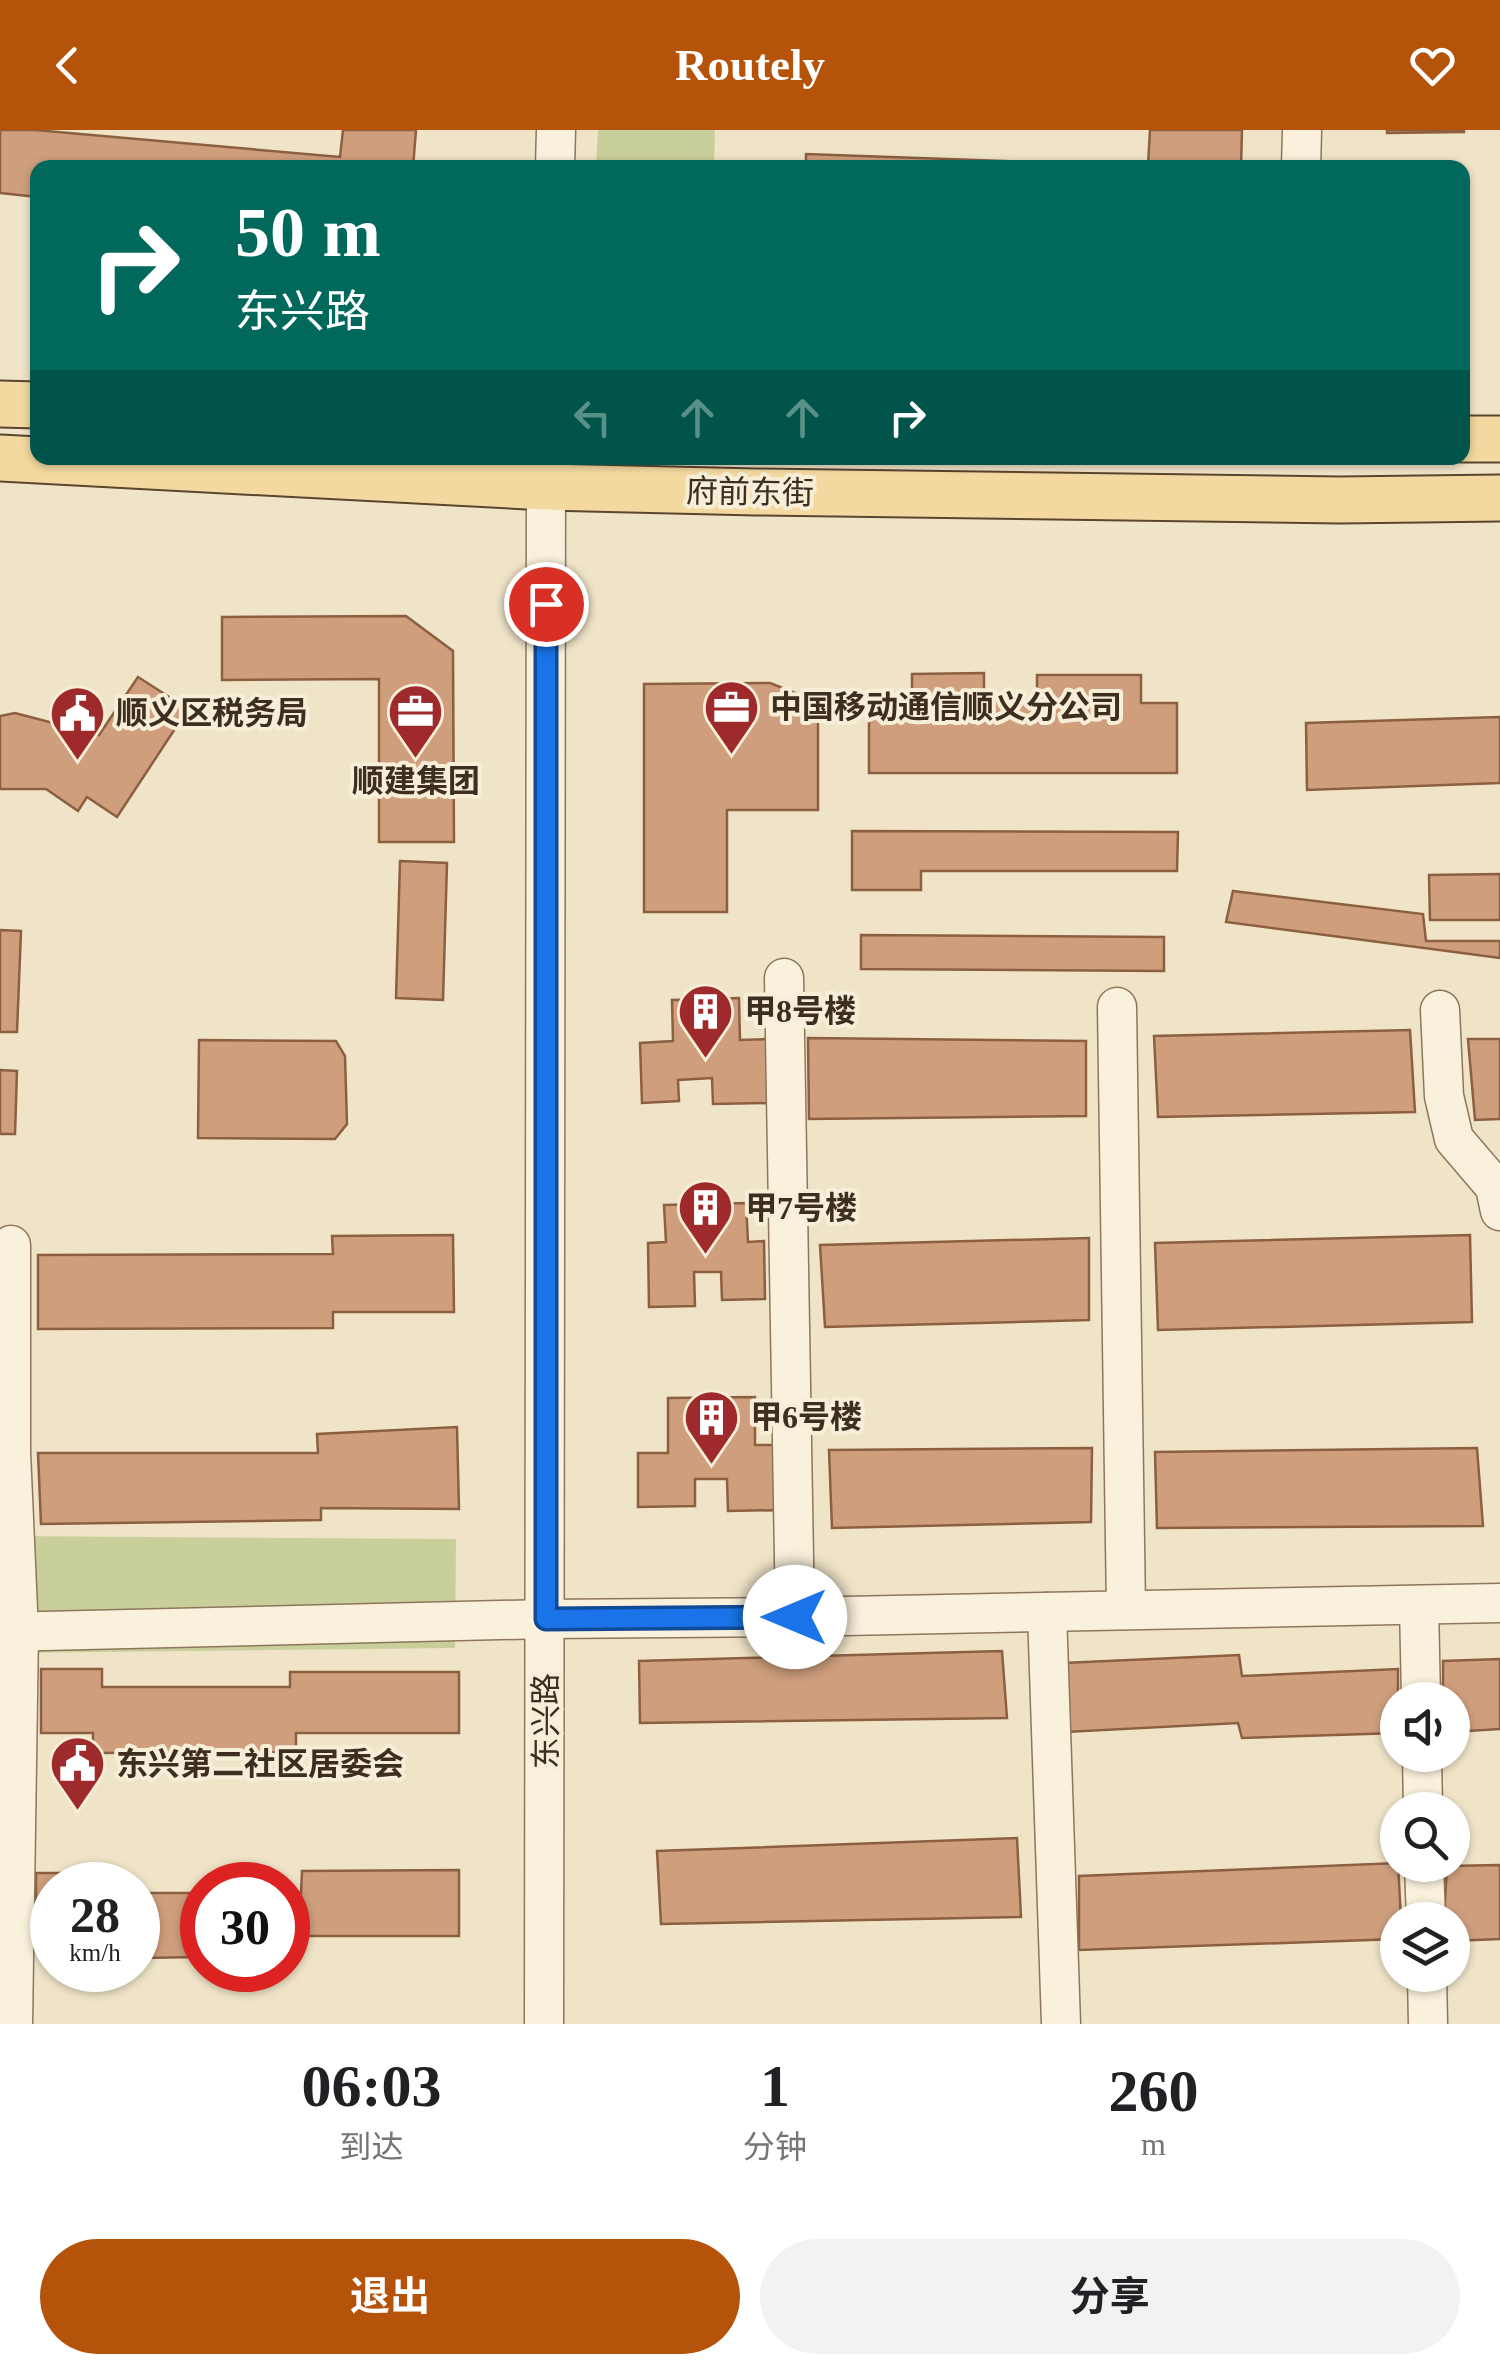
<!DOCTYPE html>
<html lang="zh">
<meta charset="utf-8">
<style>
body{margin:0;font-family:"Times New Roman","Noto Sans SC",serif;background:#f2f2f2;color:#202124;height:100vh;display:flex;flex-direction:column;font-size:38px;white-space:nowrap}
*{box-sizing:border-box;margin:0}
p{font-size:32px;color:#757577}
.icon{flex:none;width:55px;height:55px;fill:none;stroke:currentColor;stroke-width:2;stroke-linecap:round;stroke-linejoin:round}
.map{position:relative;height:1894px;overflow:hidden}
.side{display:flex;flex-direction:column;background:#fff;flex:1}
.side>*{flex:none}
.guide{position:absolute;left:30px;top:30px;width:1440px;height:305px;border-radius:20px;box-shadow:0 2px 8px #0004;background:#00695c;color:#fff;overflow:hidden}
.controls{position:absolute;left:1380px;top:1552px;display:grid;gap:20px}
.controls a{display:grid;place-items:center;width:90px;height:90px;border-radius:50%;background:#fff;box-shadow:0 2px 8px #0004;font-size:50px}
.speed{position:absolute;left:30px;top:1732px;display:flex;gap:20px;font-size:50px;font-weight:700;text-align:center}
.speed>*{display:grid;place-content:center;width:130px;height:130px;border-radius:50%;background:#fff;box-shadow:0 2px 8px #0004;line-height:1}
.speed small{font-size:25px;font-weight:400}
.speed .limit{border:15px solid #d22;background:#fff;color:#111}
.pin{position:absolute;display:grid;place-items:center;width:85px;height:85px;color:#fff;margin:-42px;border:5px solid #fff;border-radius:50%;box-shadow:0 2px 10px #0007}
.me{position:absolute;width:110px;margin:-55px;rotate:270deg;stroke-linejoin:round;filter:drop-shadow(0 0 8px #0008)}
.turn{display:flex;align-items:center;gap:35px;height:210px;padding:0 40px;font-size:45px}
.turn .icon{width:130px;height:130px;stroke-width:2.5}
.turn b{display:block;font-size:70px;line-height:85px}
.lanes{display:flex;align-items:center;height:95px;padding:0 40px;background:#0003;justify-content:center;gap:50px;direction:ltr}
.lanes .off{opacity:.35}
.eta{display:flex;justify-content:space-evenly;align-items:center;height:170px;text-align:center}
.eta b{font-size:60px;font-weight:700;line-height:70px}
.action{display:flex;gap:20px;margin-top:auto;padding:20px 40px}
.action a{flex:1;height:115px;border-radius:60px;background:#b45309;color:#fff;font-size:40px;font-weight:700;line-height:115px;text-align:center}
.action a+a{background:#f2f2f2;color:#202124}
header{display:flex;justify-content:space-between;align-items:center;height:130px;padding:0 40px;background:#b45309;color:#fff;font-size:45px;font-weight:700}
.map>svg:first-child{display:block}
.green{fill:#c9cf9b}
.building{fill:#cf9f7d;stroke:#8d5f41;stroke-width:2.5}
.lines{fill:none;stroke-linecap:round;stroke-linejoin:round}
.minor-casing{stroke:#8d765c;stroke-width:41}
.major-casing{stroke:#5b4430;stroke-width:49}
.minor{stroke:#faf1dc;stroke-width:38}
.major{stroke:#f3d9a0;stroke-width:45}
.route-casing{stroke:#114b97;stroke-width:25}
.route{stroke:#1a73e8;stroke-width:18}
.labels{text-anchor:middle;stroke-width:8;stroke-linejoin:round;paint-order:stroke}
.street-label{font-size:32px;fill:#3d2e20;stroke:#f7eed8}
.poi-label{font-size:32px;font-weight:bold;fill:#3d2e20;stroke:#f7eed8;text-anchor:start}
</style>
<header><svg class="icon" aria-label="back" viewBox="0 0 24 24"><path d="M15 5l-7 7 7 7"/></svg>Routely<svg class="icon" aria-label="heart" viewBox="0 0 24 24"><path d="M12 20l-8-8c-3-5 5-10 8-4 3-6 11-1 8 4z"/></svg></header>
<div class="map">
<svg width="1500" height="1894" viewBox="0 0 1500 1894">
<rect width="100%" height="100%" fill="#f0e4c8"/>
<g class="green">
<path d="M598 0H715L714 37H596Z"/>
<path d="M0 1406 456 1409 455 1518 6 1523Z"/>
</g>
<g class="building">
<path d="M0 0H35L340 27 343 0H416L413 38H38V67L0 63Z"/>
<path d="M1150 0H1242L1241 38H806V24L1148 36Z"/>
<path d="M1387 0H1464V2L1387 3Z"/>
<path d="M406 486 453 521 454 712H379V549L222 550V487Z"/>
<path d="M984 543V571H1037V545H1141V573H1177V643H869V569L912 568V544Z"/>
<path d="M138 547 188 579 117 687 87 667 78 681 46 659H0V586L15 583 99 605Z"/>
<path d="M770 553 818 572V680H727V782H644V554Z"/>
<path d="M1500 587V653L1307 660 1306 593Z"/>
<path d="M852 701 1178 702 1177 741H921V760H852Z"/>
<path d="M400 731 447 733 443 870 396 868Z"/>
<path d="M1500 744V790H1430L1429 745Z"/>
<path d="M1233 761 1423 784 1426 811H1500V828L1226 792Z"/>
<path d="M0 800 21 801 17 902H0Z"/>
<path d="M861 805 1164 807V841L861 839Z"/>
<path d="M739 868 740 910 768 909 770 973 713 974 712 948 678 950 679 971 642 973 640 913 673 911 672 870Z"/>
<path d="M1410 900 1415 982 1158 987 1154 906Z"/>
<path d="M808 908 1086 911V986L809 989Z"/>
<path d="M1468 909H1500V989L1475 990Z"/>
<path d="M199 910 336 911 345 926 347 994 335 1009 198 1008Z"/>
<path d="M0 940 17 941 15 1004H0Z"/>
<path d="M746 1073 748 1112 764 1111 765 1169 722 1170 721 1142H694L695 1176 649 1177 648 1113 666 1112 664 1075Z"/>
<path d="M453 1105 454 1182H333V1198L38 1199V1125L333 1124 332 1106Z"/>
<path d="M1470 1105 1472 1192 1158 1200 1155 1113Z"/>
<path d="M1089 1108V1190L825 1197 820 1115Z"/>
<path d="M755 1267V1315H784V1380L728 1381 727 1349H695V1376L638 1377V1323H668V1268Z"/>
<path d="M457 1297 459 1379 321 1378V1390L41 1394 38 1323H318L317 1304Z"/>
<path d="M1092 1318 1091 1392 832 1398 829 1320Z"/>
<path d="M1477 1318 1483 1396 1157 1398 1155 1322Z"/>
<path d="M1002 1521 1007 1588 640 1593 639 1531Z"/>
<path d="M1239 1525 1242 1546 1398 1539V1603L1242 1608 1238 1593 1066 1602 1064 1533Z"/>
<path d="M1500 1529V1599L1452 1602V1570H1443V1531Z"/>
<path d="M41 1539H102V1557H290V1542H459V1603H296V1622L93 1623V1603H41Z"/>
<path d="M1017 1708 1021 1787 661 1794 657 1721Z"/>
<path d="M1398 1733 1401 1790H1398V1809L1079 1820V1746Z"/>
<path d="M1500 1735V1809L1452 1811V1790H1444L1447 1736Z"/>
<path d="M459 1740V1806H299V1827H288V1763H301L302 1741Z"/>
<path d="M36 1743H95V1755H52V1808H36Z"/>
<path d="M138 1763H202V1827L138 1828Z"/>
</g>
<g class="lines">
<defs>
<g id="minor">
<path d="M555 38 556 0"/>
<path d="M1301 38 1302 0"/>
<path d="M784 848 795 1487"/>
<path d="M1117 877 1126 1480"/>
<path d="M1440 880 1444 966 1454 1009 1495 1057 1500 1081"/>
<path d="M11 1115V1322L19 1502 13 1894"/>
<path d="M1419 1475 1421 1570"/>
<path d="M1047 1482 1061 1894"/>
<path d="M0 1502 546 1489 795 1487 1500 1473"/>
<path d="M1422 1625 1423 1680"/>
<path d="M1424 1735 1426 1790"/>
<path d="M1427 1845 1428 1894"/>
<path d="M544 1894 546 328"/>
</g>
<g id="major">
<path d="M0 274 38 275"/>
<path d="M1462 309H1500"/>
<path d="M0 328 546 357 756 362 1340 370 1500 368"/>
</g>
</defs>
<use href="#minor" class="minor-casing"/>
<use href="#major" class="major-casing"/>
<use href="#minor" class="minor"/>
<use href="#major" class="major"/>
</g>
<g class="lines">
<defs>
<path id="route" d="M546 474V1489L795 1487"/>
</defs>
<use href="#route" class="route-casing"/>
<use href="#route" class="route"/>
</g>
<defs>
<symbol id="office-pin" viewBox="-11 -11 22 30"><path d="M0 17L-7.5 6A9.5 9.5 0 1 1 7.5 6Z" fill="#9e2a2b" stroke="#f7eed8"/><path d="M-6-3h4V-5.5h4V-3h4V5H-6ZM-1-4.5V-3h2v-1.5ZM-6 0V1H6V0Z" fill="#fff"/></symbol>
<symbol id="civic-pin" viewBox="-11 -11 22 30"><path d="M0 17L-7.5 6A9.5 9.5 0 1 1 7.5 6Z" fill="#9e2a2b" stroke="#f7eed8"/><path d="M-.6-6.5H3V-4.5H.6V-3L4-1V1h2V6H-6V1h2V-1L-.6-3ZM-1.2 2.5V6h2.4V2.5Z" fill="#fff"/></symbol>
<symbol id="building-pin" viewBox="-11 -11 22 30"><path d="M0 17L-7.5 6A9.5 9.5 0 1 1 7.5 6Z" fill="#9e2a2b" stroke="#f7eed8"/><path d="M-4-6H4V6H1V3H-1V6H-4ZM-2.5-4.3h1.7v1.8h-1.7ZM.8-4.3h1.7v1.8H.8ZM-2.5-1h1.7V.8h-1.7ZM.8-1h1.7V.8H.8Z" fill="#fff"/></symbol>
</defs>
<g fill-rule="evenodd">
<use href="#office-pin" x="700" y="546" width="63" height="86"/>
<use href="#office-pin" x="384" y="550" width="63" height="86"/>
<use href="#civic-pin" x="46" y="552" width="63" height="86"/>
<use href="#building-pin" x="674" y="850" width="63" height="86"/>
<use href="#building-pin" x="674" y="1046" width="63" height="86"/>
<use href="#building-pin" x="680" y="1256" width="63" height="86"/>
<use href="#civic-pin" x="46" y="1602" width="63" height="86"/>
</g>
<g class="labels">
<g class="street-label">
<text transform="translate(750 362) rotate(1)" y="11">府前东街</text>
<text transform="translate(546 1591) rotate(-90)" y="11">东兴路</text>
</g>
<g class="poi-label">
<text x="770" y="588">中国移动通信顺义分公司</text>
<text x="116" y="594">顺义区税务局</text>
<text x="416" y="662" text-anchor="middle">顺建集团</text>
<text x="744" y="892">甲8号楼</text>
<text x="745" y="1089">甲7号楼</text>
<text x="750" y="1298">甲6号楼</text>
<text x="116" y="1645">东兴第二社区居委会</text>
</g>
</g>
</svg>
<div class="controls">
<a><svg class="icon" aria-label="sound" viewBox="0 0 24 24"><path d="M4 9h4l5-4v14l-5-4H4zM17 9q2 3 0 6"/></svg></a>
<a><svg class="icon" aria-label="search" viewBox="0 0 24 24"><circle cx="10" cy="10" r="6"/><path d="M15 15l6 6"/></svg></a>
<a><svg class="icon" aria-label="layers" viewBox="0 0 24 24"><path d="M12 4l9 5-9 5-9-5zM3 14l9 5 9-5"/></svg></a>
</div>
<div class="speed"><div>28<small>km/h</small></div><div class="limit">30</div></div>
<div class="pin" style="left:546px;top:474px;background:#d93025"><svg class="icon" aria-label="arrive" viewBox="0 0 24 24"><path d="M6 21V4h12l-3 4 3 4H6"/></svg></div>
<svg class="me" style="left:795px;top:1487px" viewBox="-20 -20 40 40"><circle r="19" fill="#fff"/><path d="M0-13L10 11 0 6-10 11z" fill="#1a73e8"/></svg>
<div class="guide">
<div class="turn"><svg class="icon" aria-label="right" viewBox="0 0 24 24"><path d="M7 20v-9h11M14 6l5 5-5 5"/></svg><div><b>50 m</b>东兴路</div></div>
<div class="lanes"><svg class="icon off" aria-label="left" viewBox="0 0 24 24"><path d="M17 20v-9H6M10 6l-5 5 5 5"/></svg><svg class="icon off" aria-label="ahead" viewBox="0 0 24 24"><path d="M12 20V5M6 11l6-6 6 6"/></svg><svg class="icon off" aria-label="ahead" viewBox="0 0 24 24"><path d="M12 20V5M6 11l6-6 6 6"/></svg><svg class="icon" aria-label="right" viewBox="0 0 24 24"><path d="M7 20v-9h11M14 6l5 5-5 5"/></svg></div>
</div>
</div>
<section class="side">
<div class="eta">
<div><b>06:03</b><p>到达</p></div>
<div><b>1</b><p>分钟</p></div>
<div><b>260</b><p>m</p></div>
</div>
<div class="action"><a>退出</a><a>分享</a></div>
</section>
